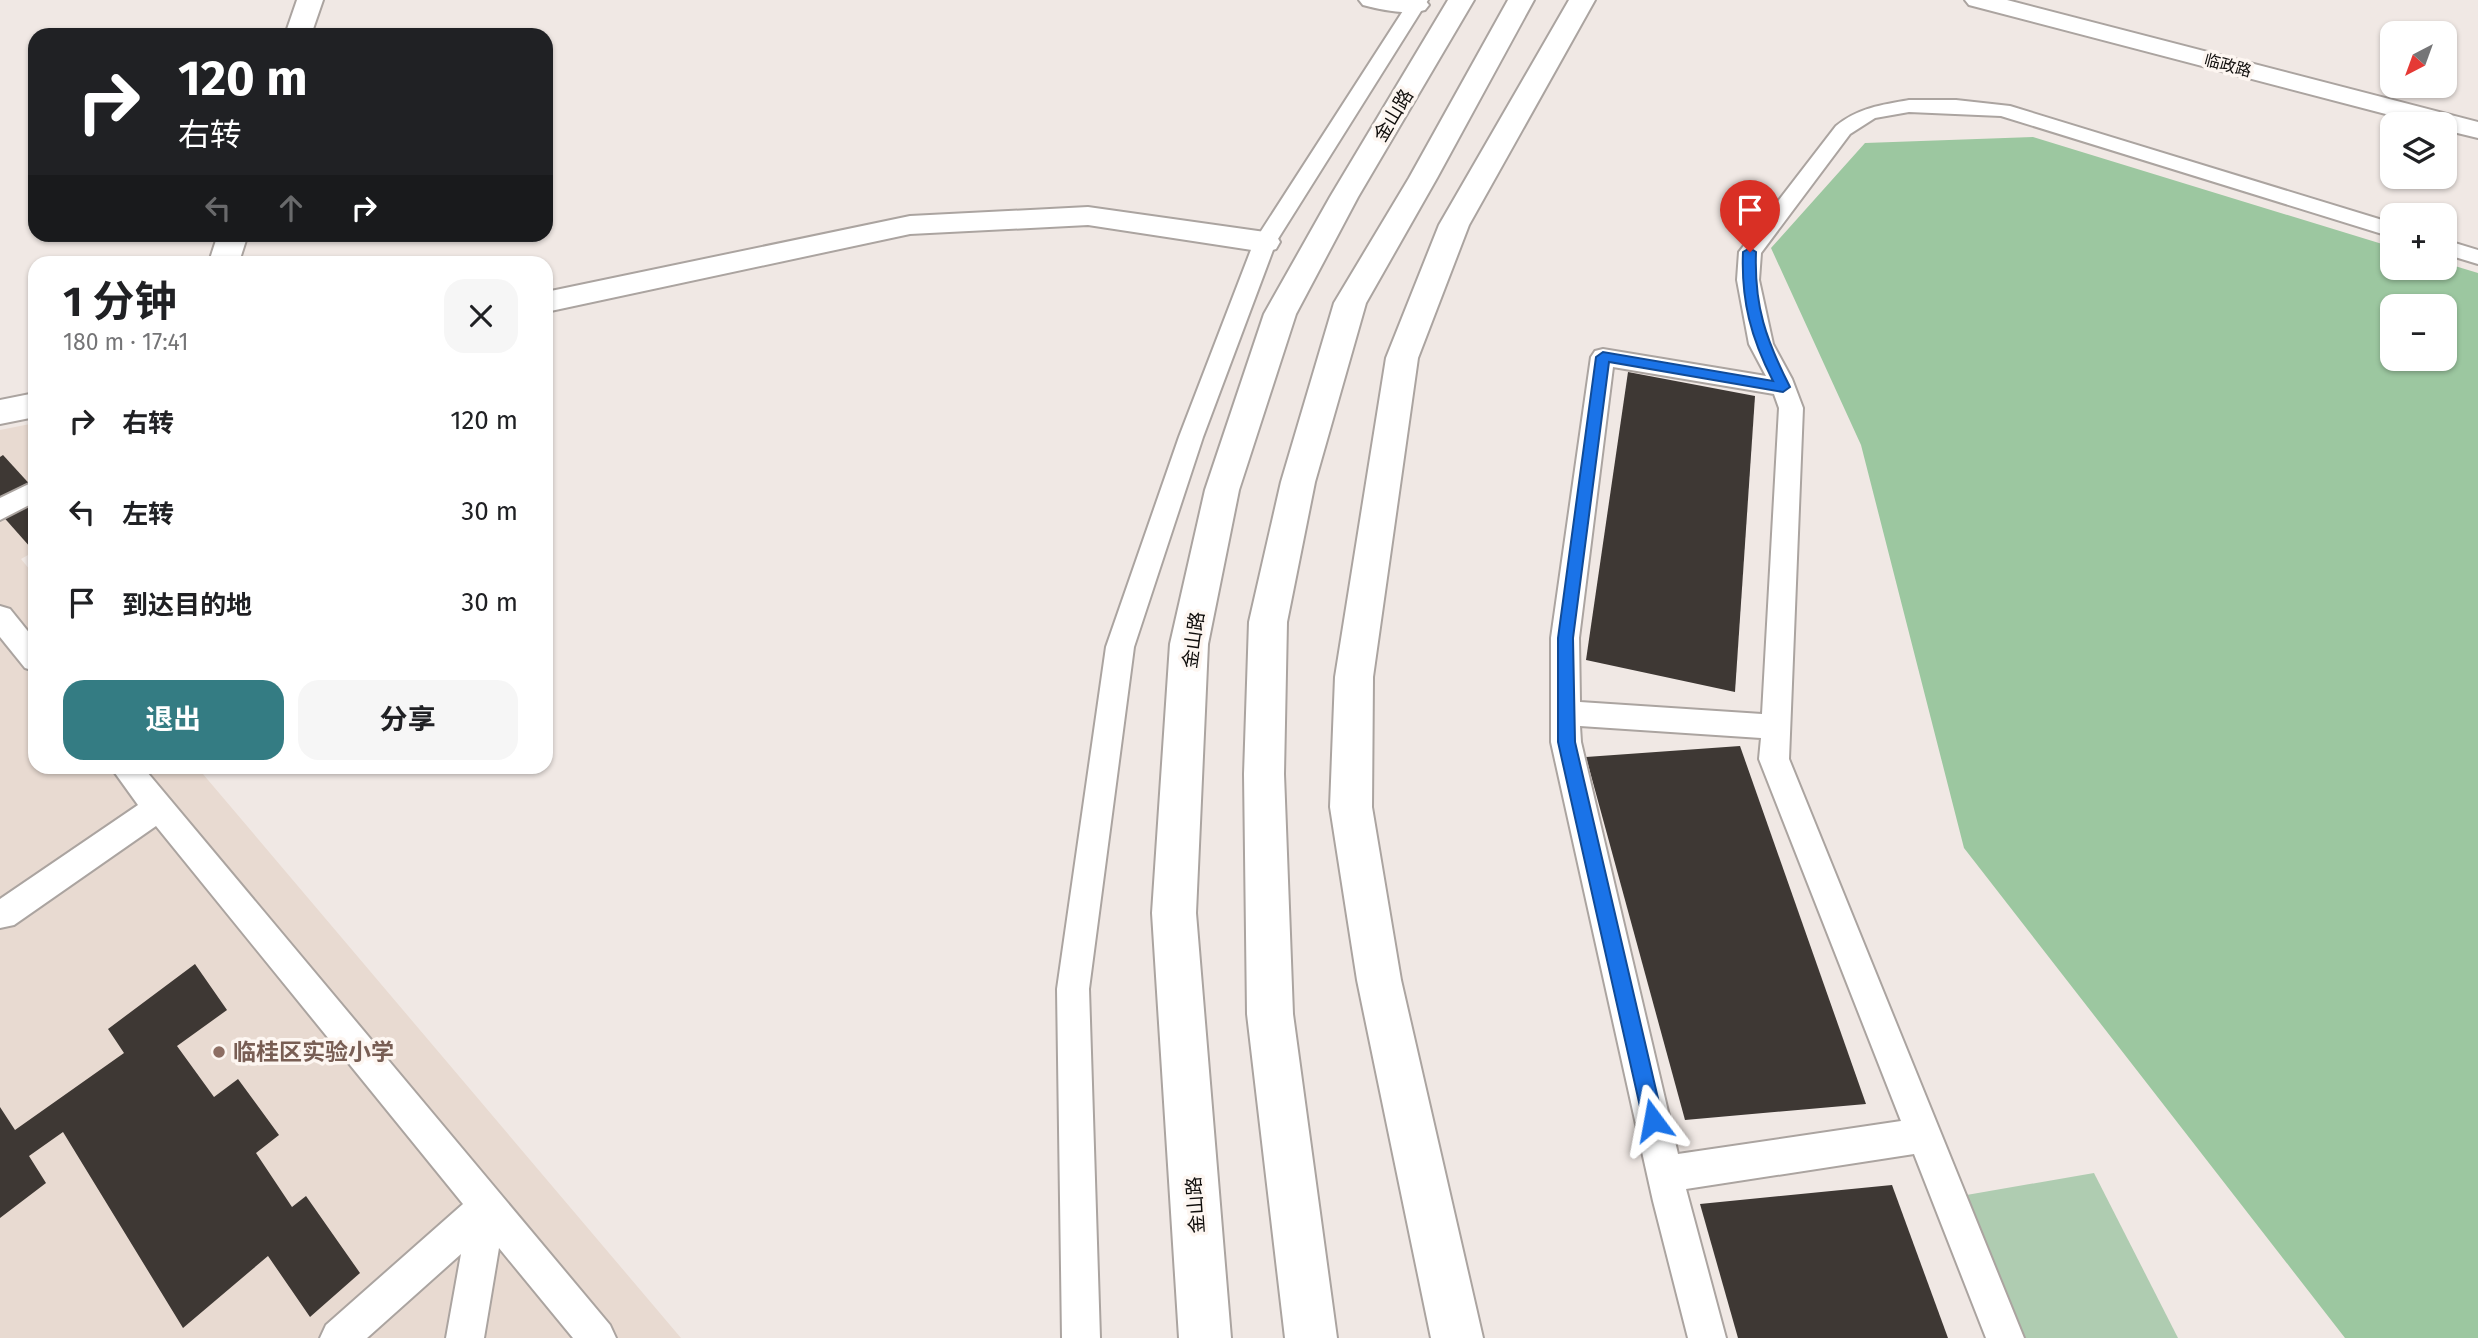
<!DOCTYPE html>
<html lang="zh">
<meta charset="utf-8">
<style>
body{margin:0;font-family:"Fira Sans","Noto Sans SC",sans-serif;background:#f6f6f6;color:#202124;height:100vh;display:flex;flex-direction:column;font-size:26px;white-space:nowrap}
*{box-sizing:border-box;margin:0}
p{font-size:23px;color:#757577}
.icon{flex:none;width:38px;height:38px;fill:none;stroke:currentColor;stroke-width:2;stroke-linecap:round;stroke-linejoin:round}
.map{position:relative;flex:1;overflow:hidden}
.side{position:absolute;left:28px;top:256px;width:525px;height:518px;display:flex;flex-direction:column;background:#fff;border-radius:21px;box-shadow:0 2px 5px #0004}
.side>*{flex:none}
.hud{position:absolute;left:28px;top:28px;width:525px;height:214px;border-radius:21px;box-shadow:0 2px 5px #0004;background:#202124;color:#fff;overflow:hidden}
.needle{width:46px;rotate:221deg}
.controls{position:absolute;left:2380px;top:21px;display:grid;gap:14px}
.controls a{display:grid;place-items:center;width:77px;height:77px;border-radius:14px;background:#fff;box-shadow:0 2px 5px #0004;font-size:35px}
.pin{position:absolute;display:grid;place-items:center;width:60px;height:60px;color:#fff;margin:-72px -30px;border-radius:50% 50% 50% 0;rotate:-45deg;box-shadow:0 0 7px #0007}
.pin .icon{rotate:45deg}
.me{position:absolute;width:77px;margin:-38px;rotate:347deg;stroke-linejoin:round;filter:drop-shadow(0 0 5px #0008)}
.turn{display:flex;align-items:center;gap:24px;height:147px;padding:0 35px;font-size:32px}
.turn .icon{width:91px;height:91px;stroke-width:2.5}
.turn b{display:block;font-size:49px;line-height:60px}
.lanes{display:flex;align-items:center;height:66px;padding:0 35px;background:#0003;justify-content:center;gap:35px;direction:ltr}
.lanes .off{opacity:.35}
.round{display:grid;place-items:center;flex:none;width:74px;height:74px;border-radius:21px;background:#f6f6f6}
.headline{display:flex;align-items:center;justify-content:space-between;height:119px;padding:0 35px}
h1{font-size:42px;font-weight:700;line-height:52px}
.cta{display:flex;gap:14px;margin-top:auto;padding:14px 35px}
.cta a{flex:1;height:80px;border-radius:21px;background:#347c83;color:#fff;font-size:28px;font-weight:700;line-height:80px;text-align:center}
.cta a+a{background:#f6f6f6;color:#202124}
ul{padding:0;list-style:none}
li{display:flex;align-items:center;gap:21px;height:91px;padding:0 35px}
li div{flex:1}
li b{display:block;font-size:26px}
li em{font-style:normal}
.map>svg:first-child{display:block}
.built{fill:#e8dad1}
.green{fill:#afccb1}
.forest{fill:#9cc7a0;fill-rule:evenodd}
.building{fill:#3e3834}
.lines{fill:none;stroke-linecap:round;stroke-linejoin:round}
.lane-casing{stroke:#aba4a0;stroke-width:4}
.street-casing{stroke:#aba4a0;stroke-width:4}
.secondary-casing{stroke:#aba4a0;stroke-width:4}
.primary-casing{stroke:#aba4a0;stroke-width:4}
.lane{fill:#fff;fill-rule:evenodd}
.street{fill:#fff;fill-rule:evenodd}
.secondary{fill:#fff;fill-rule:evenodd}
.primary{fill:#fff;fill-rule:evenodd}
.route{fill:#1a73e8;stroke:#114b97;stroke-width:2}
.education-dot{fill:#8d6e63;stroke:#fdf6f1;stroke-width:2.5}
.labels{text-anchor:middle;stroke-width:7;stroke-linejoin:round;paint-order:stroke}
.far-street-label{font-size:16px;fill:#0f0d0b;stroke:#fdf6f1}
.street-label{font-size:19px;fill:#0f0d0b;stroke:#fdf6f1}
.near-education-label{font-size:23px;font-weight:bold;fill:#785e54;stroke:#fdf6f1;text-anchor:start}
</style>
<div class="map">
<svg width="2478" height="1338" viewBox="0 0 2478 1338">
<rect width="100%" height="100%" fill="#f0e8e4"/>
<path class="built" d="M35 423V551L21 559 35 576V766L197 767 681 1338H0V430Z"/>
<path class="green" d="M2094 1173 2178 1338H2017L1955 1197Z"/>
<path class="forest" d="M2033 137 2392 247V268H2445V263L2478 273V1338H2345L1964 848 1861 445 1771 248 1865 143ZM2392 306H2445V359H2392Z"/>
<g class="building">
<path d="M1628 372 1755 396 1735 692 1586 660Z"/>
<path d="M3 455 35 490V545L31 548 0 513V457Z"/>
<path d="M1740 746 1866 1104 1685 1120 1586 757Z"/>
<path d="M195 964 227 1010 177 1046 214 1097 238 1079 279 1135 256 1153 292 1207 306 1196 360 1273 310 1317 268 1256 183 1328 63 1132 29 1156 46 1183 0 1218V1107L15 1130 124 1053 108 1029Z"/>
<path d="M1892 1185 1948 1338H1738L1700 1204Z"/>
</g>
<g class="lines">
<defs>
<g id="lane">
<path d="M1410 0H1428L1276 242 1203 437 1134 647 1089 989 1100 1338H1062L1057 989 1106 647 1179 437 1254 242Z"/>
<path d="M1909 100H1956L2010 106 2392 223V237L2001 116 1909 112 1875 118 1850 134 1761 253 1759 280 1773 344 1792 379 1803 408 1789 759 2024 1338H1986L1914 1154 1686 1189 1726 1338H1688L1653 1201 1551 742V638L1591 357 1595 351 1603 349 1766 376 1749 344 1737 280 1739 252 1836 126C1858 108 1881 105 1909 100ZM1613 367 1774 394 1779 408 1762 714 1580 702 1579 638ZM1580 726 1761 738 1759 759 1901 1121 1678 1154 1581 742Z"/>
<path d="M2445 240 2478 250V264L2445 254Z"/>
<path d="M35 481V502L0 520V498Z"/>
<path d="M0 606 10 609 35 640V671L25 668 0 637Z"/>
<path d="M110 766H142L610 1325 616 1338H573L499 1248 484 1338H446L461 1254 367 1338H320L326 1325 463 1204 156 826 14 925 0 928V899L138 805Z"/>
</g>
<g id="street">
<path d="M297 0H323L311 35H285Z"/>
<path d="M1569 0H1595L1469 225 1418 358 1373 677 1372 807 1401 980 1483 1338H1431L1357 980 1330 807 1335 677 1386 358 1439 225Z"/>
<path d="M1088 207 1265 232 1276 235 1280 242 1276 249 1265 252 1088 225 910 234 546 312V292L910 216Z"/>
<path d="M218 234H248L239 262H209Z"/>
<path d="M35 393V417L0 424V400Z"/>
</g>
<g id="secondary">
<path d="M1359 0H1425L1429 5 1425 10C1407 15 1381 10 1363 5Z"/>
<path d="M1965 0H2007L2478 122V138L2445 130V124H2424L1969 5Z"/>
</g>
<g id="primary">
<path d="M1448 0H1474L1358 197 1296 314 1239 490 1208 644 1196 913 1231 1338H1179L1152 913 1170 644 1205 490 1264 314 1330 197Z"/>
<path d="M1508 0H1534L1437 178 1366 303 1315 482 1287 622 1284 774 1293 1014 1337 1338H1285L1247 1014 1244 774 1249 622 1281 482 1334 303 1409 178Z"/>
</g>
</defs>
<use href="#lane" class="lane-casing"/>
<use href="#street" class="street-casing"/>
<use href="#secondary" class="secondary-casing"/>
<use href="#primary" class="primary-casing"/>
<use href="#lane" class="lane"/>
<use href="#street" class="street"/>
<use href="#secondary" class="secondary"/>
<use href="#primary" class="primary"/>
</g>
<path class="route" d="M1750 248 1756 252C1754 306 1766 340 1790 387L1783 392 1609 362 1573 638 1575 742 1663 1120 1660 1127 1653 1130 1646 1127 1643 1120 1558 742V638L1596 357 1603 352 1773 381C1751 338 1741 301 1743 252Z"/>
<circle class="education-dot" cx="219" cy="1052" r="7"/>
<g class="labels">
<g class="far-street-label">
<text transform="translate(2228 65) rotate(15)" y="6">临政路</text>
</g>
<g class="street-label">
<text transform="translate(1393 115) rotate(-59)" y="7">金山路</text>
<text transform="translate(1193 640) rotate(-82)" y="7">金山路</text>
<text transform="translate(1195 1205) rotate(-94)" y="7">金山路</text>
</g>
<g class="near-education-label">
<text x="233" y="1060">临桂区实验小学</text>
</g>
</g>
</svg>
<div class="controls">
<a><svg class="needle" viewBox="-14 -14 28 28"><path d="M0-13l5 13h-10z" fill="#e53935"/><path d="M0 13l5-13h-10z" fill="#757577"/></svg></a>
<a><svg class="icon" aria-label="layers" viewBox="0 0 24 24"><path d="M12 4l9 5-9 5-9-5zM3 14l9 5 9-5"/></svg></a>
<a>+</a>
<a>−</a>
</div>
<div class="pin" style="left:1750px;top:252px;background:#d93025"><svg class="icon" aria-label="arrive" viewBox="0 0 24 24"><path d="M6 21V4h12l-3 4 3 4H6"/></svg></div>
<svg class="me" style="left:1653px;top:1120px" viewBox="-20 -20 40 40"><path d="M0-17L14 15 0 8-14 15z" fill="#1a73e8" stroke="#fff" stroke-width="4"/></svg>
<div class="hud">
<div class="turn"><svg class="icon" aria-label="right" viewBox="0 0 24 24"><path d="M7 20v-9h11M14 6l5 5-5 5"/></svg><div><b>120 m</b>右转</div></div>
<div class="lanes"><svg class="icon off" aria-label="left" viewBox="0 0 24 24"><path d="M17 20v-9H6M10 6l-5 5 5 5"/></svg><svg class="icon off" aria-label="ahead" viewBox="0 0 24 24"><path d="M12 20V5M6 11l6-6 6 6"/></svg><svg class="icon" aria-label="right" viewBox="0 0 24 24"><path d="M7 20v-9h11M14 6l5 5-5 5"/></svg></div>
</div>
<section class="side">
<div class="headline"><div><h1>1 分钟</h1><p>180 m · 17:41</p></div><a class="round"><svg class="icon" aria-label="close" viewBox="0 0 24 24"><path d="M6 6l12 12M18 6L6 18"/></svg></a></div>
<ul>
<li><svg class="icon" aria-label="right" viewBox="0 0 24 24"><path d="M7 20v-9h11M14 6l5 5-5 5"/></svg><div><b>右转</b></div><em>120 m</em></li>
<li><svg class="icon" aria-label="left" viewBox="0 0 24 24"><path d="M17 20v-9H6M10 6l-5 5 5 5"/></svg><div><b>左转</b></div><em>30 m</em></li>
<li><svg class="icon" aria-label="arrive" viewBox="0 0 24 24"><path d="M6 21V4h12l-3 4 3 4H6"/></svg><div><b>到达目的地</b></div><em>30 m</em></li>
</ul>
<div class="cta"><a>退出</a><a>分享</a></div>
</section>
</div>
